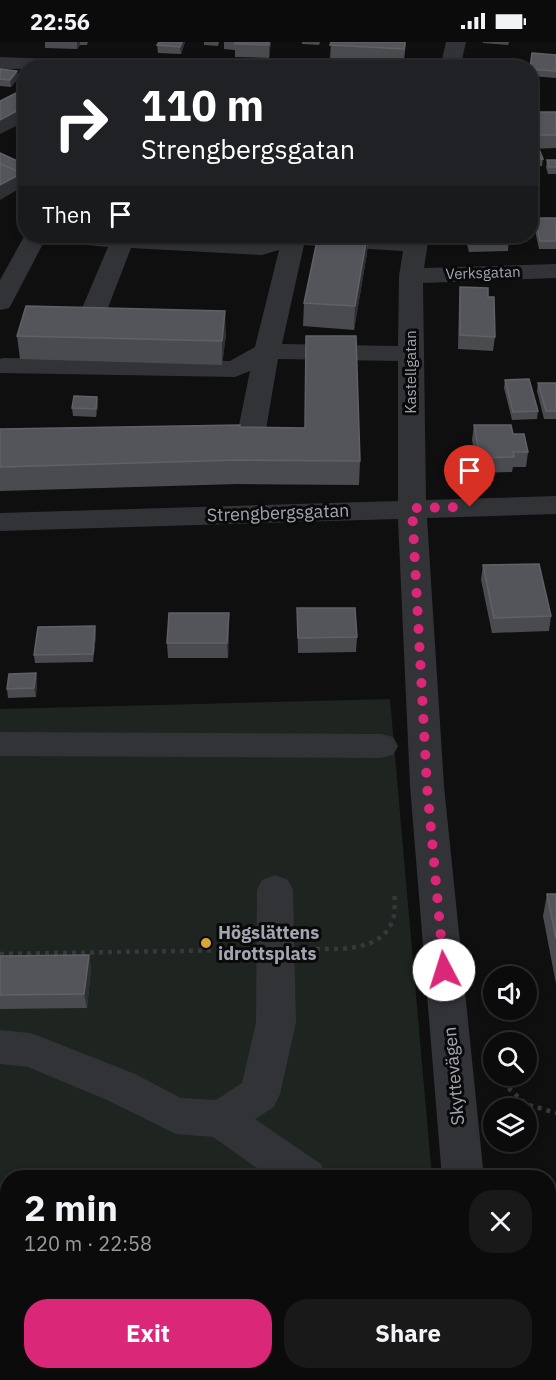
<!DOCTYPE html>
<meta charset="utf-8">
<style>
body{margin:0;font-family:"IBM Plex Sans",sans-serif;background:#19191a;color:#f1f3f6;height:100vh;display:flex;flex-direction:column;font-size:22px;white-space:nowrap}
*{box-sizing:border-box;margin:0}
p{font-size:20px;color:#9a9b9d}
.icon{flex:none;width:33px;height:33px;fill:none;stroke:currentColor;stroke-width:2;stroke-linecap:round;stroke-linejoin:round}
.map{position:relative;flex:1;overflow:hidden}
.details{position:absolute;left:0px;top:1128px;width:556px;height:210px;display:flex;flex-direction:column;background:#0b0b0c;border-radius:24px 24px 0 0;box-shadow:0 3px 9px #0003,0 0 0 2px #2b2b2d}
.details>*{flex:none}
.guide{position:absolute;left:18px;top:18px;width:520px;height:183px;border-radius:24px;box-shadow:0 3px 9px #0003,0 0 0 2px #2b2b2d;background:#202124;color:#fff;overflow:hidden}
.fabs{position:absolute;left:483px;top:924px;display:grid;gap:12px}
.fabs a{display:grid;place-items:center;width:54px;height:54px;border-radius:50%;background:#0b0b0c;box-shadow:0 3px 9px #0003,0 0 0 2px #2b2b2d;font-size:30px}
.pin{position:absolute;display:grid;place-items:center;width:51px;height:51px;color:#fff;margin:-62px -26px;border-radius:50% 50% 50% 0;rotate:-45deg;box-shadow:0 0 6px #0007}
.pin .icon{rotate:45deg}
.me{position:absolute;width:66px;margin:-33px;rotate:355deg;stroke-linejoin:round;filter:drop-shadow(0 0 4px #0008)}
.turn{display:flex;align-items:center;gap:21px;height:126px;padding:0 24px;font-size:27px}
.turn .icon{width:78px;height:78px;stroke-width:2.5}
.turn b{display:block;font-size:42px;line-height:51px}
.then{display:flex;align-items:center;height:57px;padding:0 24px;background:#0003;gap:12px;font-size:22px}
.round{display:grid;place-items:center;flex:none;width:63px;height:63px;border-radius:24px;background:#19191a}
.overview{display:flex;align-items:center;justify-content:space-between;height:102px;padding:0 24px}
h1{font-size:36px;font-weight:800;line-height:45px}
.button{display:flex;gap:12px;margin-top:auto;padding:12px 24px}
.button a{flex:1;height:69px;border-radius:24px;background:#db2777;color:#fff;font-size:24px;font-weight:800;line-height:69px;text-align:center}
.button a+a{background:#19191a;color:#f1f3f6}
.status{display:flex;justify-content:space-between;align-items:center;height:42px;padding:0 30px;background:#0b0b0c;direction:ltr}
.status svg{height:16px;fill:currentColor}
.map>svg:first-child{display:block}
.green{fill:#1e241f}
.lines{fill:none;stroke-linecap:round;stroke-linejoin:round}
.path{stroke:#37383c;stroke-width:4.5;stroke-dasharray:4 5;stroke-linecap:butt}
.minor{fill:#323337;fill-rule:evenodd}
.wall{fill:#4a4b4f}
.shaded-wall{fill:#2e2f32}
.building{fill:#53555a;stroke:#606167;stroke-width:1.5}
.route{stroke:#db2777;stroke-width:10;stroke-dasharray:0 18}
.poi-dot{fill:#dca53b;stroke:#0a0a0b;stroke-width:2}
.labels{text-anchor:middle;stroke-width:6;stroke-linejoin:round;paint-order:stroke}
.far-street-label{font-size:15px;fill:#a2a6b0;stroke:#0a0a0b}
.street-label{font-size:18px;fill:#a2a6b0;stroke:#0a0a0b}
.poi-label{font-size:18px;font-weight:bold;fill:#a2a6b0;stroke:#0a0a0b;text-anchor:start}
</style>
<div class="status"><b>22:56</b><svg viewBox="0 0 49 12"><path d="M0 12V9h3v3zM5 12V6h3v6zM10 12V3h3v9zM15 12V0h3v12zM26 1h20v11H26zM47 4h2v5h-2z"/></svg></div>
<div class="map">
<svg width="556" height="1338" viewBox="0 0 556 1338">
<rect width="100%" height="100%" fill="#0f0f10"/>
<path class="green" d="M390 657 432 1135 8 1136V1330H449L450 1338H0V667Z"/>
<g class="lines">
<g class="path">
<path d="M316 907C342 907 380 909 392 880 396 871 394 860 395 851"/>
<path d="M0 912 236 908"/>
<path d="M495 1034 526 1062 556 1071"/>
</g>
<g class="minor">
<path d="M446 0H466L460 26H440Z"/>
<path d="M0 15 138 20 145 22 148 26 0 27Z"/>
<path d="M26 191V194H47L12 261 9 266 0 268V238Z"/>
<path d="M52 194H164L260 199 275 194H429L424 226 556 222V236L423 241 426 458 556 454V472L427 476 444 744 484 1136H442L410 744 398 477 0 489V471L398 459V319L278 317 265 393 261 399 251 401 241 399 237 393 250 329 235 335 0 331V317L3 316 230 319 255 305 279 208 262 213 131 206 106 271 102 276 93 279 84 276 80 271 108 205 55 200ZM304 203 403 209 399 234 398 304 282 302Z"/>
<path d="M0 690 381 692 393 695 398 704 393 713 381 716 0 714Z"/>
<path d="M275 833 288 838 293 848 296 981 280 1052 274 1065 255 1077 321 1122 327 1136H271L213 1095 176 1092 107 1058 28 1025 0 1022V988L30 991 44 996 135 1032 181 1056 216 1058 242 1041 256 981 257 848 262 838Z"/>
<rect x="298" y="1330" width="46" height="8"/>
<rect x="461" y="1330" width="46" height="8"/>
</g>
</g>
<g class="wall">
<path d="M45 0H88L87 3H80L77 7 45 6Z"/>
<path d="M159 0H185L181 12 158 11 157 3Z"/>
<path d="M204 0H219L218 4 204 3Z"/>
<path d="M224 0H271L269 16 235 15V8L224 7Z"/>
<path d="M302 0H320L319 3 302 2Z"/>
<path d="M331 0H406L404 19 330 16Z"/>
<path d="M483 0H509L508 3 483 1Z"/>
<path d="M556 13V36L531 34V26Z"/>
<path d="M0 27 17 29 18 36 11 45 0 44Z"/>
<path d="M531 70H556V106L531 107Z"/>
<path d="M531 107 543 117 542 124 531 125Z"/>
<path d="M547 118H556V132H548L546 125Z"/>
<path d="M535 176H556V207H539L534 184Z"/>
<path d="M146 194H258L256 201Z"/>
<path d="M318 194H368L367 211 354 288 303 284 304 261Z"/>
<path d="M465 194H509L508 209 469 210Z"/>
<path d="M460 245 488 255 495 295 493 309 458 307 459 259Z"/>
<path d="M226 292 222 323 20 317 17 294Z"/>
<path d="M505 338 538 369 537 377 512 378 504 346Z"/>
<path d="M538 341H556V377H544L537 349Z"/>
<path d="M97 355 98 363 96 375 73 374 72 366Z"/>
<path d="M474 383 528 410 526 425H513L512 430 478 431 472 398Z"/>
<path d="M240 385 360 419 359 443 238 442 0 449V387Z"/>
<path d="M483 523 551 574 549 589 492 591 481 538Z"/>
<path d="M297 566 357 595 356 610 298 611Z"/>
<path d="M95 584 96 593 93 620 35 621 34 613Z"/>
<path d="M229 586 228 616H168L167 601Z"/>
<path d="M36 631 37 640 36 655 8 656 7 647Z"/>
<path d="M547 852H556V942L543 874Z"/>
<path d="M89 913 91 927 87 966 0 967V914Z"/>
</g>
<g class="shaded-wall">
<path d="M77 0H80V3L77 7Z"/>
<path d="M182 0H185L181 12 180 5Z"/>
<path d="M269 0H271L269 16Z"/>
<path d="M17 29 18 36 11 45 10 38Z"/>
<path d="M26 64V79L0 92V78Z"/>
<path d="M22 131 24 144 0 158V143Z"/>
<path d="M26 136V144H24L23 137Z"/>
<path d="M367 194V211L354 288 355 264Z"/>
<path d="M225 269 226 292 222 323V299Z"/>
<path d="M97 355 98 363 96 375V367Z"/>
<path d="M229 571V586L228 616 227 601Z"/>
<path d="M95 584 96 593 93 620V612Z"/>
<path d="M36 631 37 640 36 655 34 646Z"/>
<path d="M89 913 91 927 87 966 84 952Z"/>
</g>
<g class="building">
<path d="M159 0H182L180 5 157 3Z"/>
<path d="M235 0H269V3L235 2Z"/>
<path d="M331 0H405L404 7 330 3Z"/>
<path d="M532 11 556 13V29L531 27V26H530Z"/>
<path d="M0 27 17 29 10 38 0 37Z"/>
<path d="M26 46V64L0 78V59Z"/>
<rect x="531" y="70" width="25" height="23"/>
<path d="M531 107H539L543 117H531Z"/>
<path d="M0 111 26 123V136L23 137 22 131 0 122Z"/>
<path d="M547 118H556V125H549Z"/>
<path d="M0 122 22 131 0 143Z"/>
<path d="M535 176H556V199H540Z"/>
<path d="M318 194H367L355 264 304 261Z"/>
<path d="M470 194H509L510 195 471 196Z"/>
<path d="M460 245 488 246V255H494L495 295 460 293Z"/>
<path d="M26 264 225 269 222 299 17 294Z"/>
<path d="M306 294H356L360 419 238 418 0 425V387L240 383V385L305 386Z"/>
<path d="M529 337 538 369 513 370 505 338Z"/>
<path d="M538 341H556V369H546Z"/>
<path d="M74 354 97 355 96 367 72 366Z"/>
<path d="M474 383H511L513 392H524L528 410H513L514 415 480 416Z"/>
<path d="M539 522 551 574 494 576 483 523Z"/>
<path d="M297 566H355L357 595 298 596Z"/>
<path d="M169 571H229L227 601H167Z"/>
<path d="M95 584 93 612 34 613 38 585Z"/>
<path d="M36 631 34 646 7 647 9 632Z"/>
<path d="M547 852H556V897Z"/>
<path d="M89 913 84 952 0 953V914Z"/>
</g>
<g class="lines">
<path class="route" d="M444 928 427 744 412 466 470 465"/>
</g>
<circle class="poi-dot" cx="206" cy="901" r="6"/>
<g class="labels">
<g class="far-street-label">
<text transform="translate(483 231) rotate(-2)" y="5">Verksgatan</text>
<text transform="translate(411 330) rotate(-90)" y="5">Kastellgatan</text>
</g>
<g class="street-label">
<text transform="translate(278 471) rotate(-2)" y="6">Strengbergsgatan</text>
<text transform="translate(454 1034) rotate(-95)" y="6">Skyttevägen</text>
</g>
<g class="poi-label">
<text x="218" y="897">Högslättens<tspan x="218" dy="21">idrottsplats</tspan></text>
</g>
</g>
</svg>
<div class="fabs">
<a><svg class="icon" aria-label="sound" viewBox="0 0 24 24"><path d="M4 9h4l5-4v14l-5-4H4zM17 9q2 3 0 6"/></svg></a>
<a><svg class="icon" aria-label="search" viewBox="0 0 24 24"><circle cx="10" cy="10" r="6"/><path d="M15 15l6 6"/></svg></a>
<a><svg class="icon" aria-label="layers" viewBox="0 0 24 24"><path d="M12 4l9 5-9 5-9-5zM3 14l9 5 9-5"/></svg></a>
</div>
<div class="pin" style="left:470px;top:465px;background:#d93025"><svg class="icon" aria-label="arrive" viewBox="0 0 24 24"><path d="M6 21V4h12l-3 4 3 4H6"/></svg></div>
<svg class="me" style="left:444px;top:928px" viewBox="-20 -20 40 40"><circle r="19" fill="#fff"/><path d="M0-13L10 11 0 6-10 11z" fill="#db2777"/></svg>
<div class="guide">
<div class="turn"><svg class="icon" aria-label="right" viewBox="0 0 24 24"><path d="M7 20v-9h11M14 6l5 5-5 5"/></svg><div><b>110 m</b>Strengbergsgatan</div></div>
<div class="then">Then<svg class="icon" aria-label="arrive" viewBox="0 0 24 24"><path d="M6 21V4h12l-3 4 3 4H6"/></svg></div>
</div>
<section class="details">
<div class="overview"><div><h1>2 min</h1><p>120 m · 22:58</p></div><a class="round"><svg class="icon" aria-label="close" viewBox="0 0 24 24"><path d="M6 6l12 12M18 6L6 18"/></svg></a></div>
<div class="button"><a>Exit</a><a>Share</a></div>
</section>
</div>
